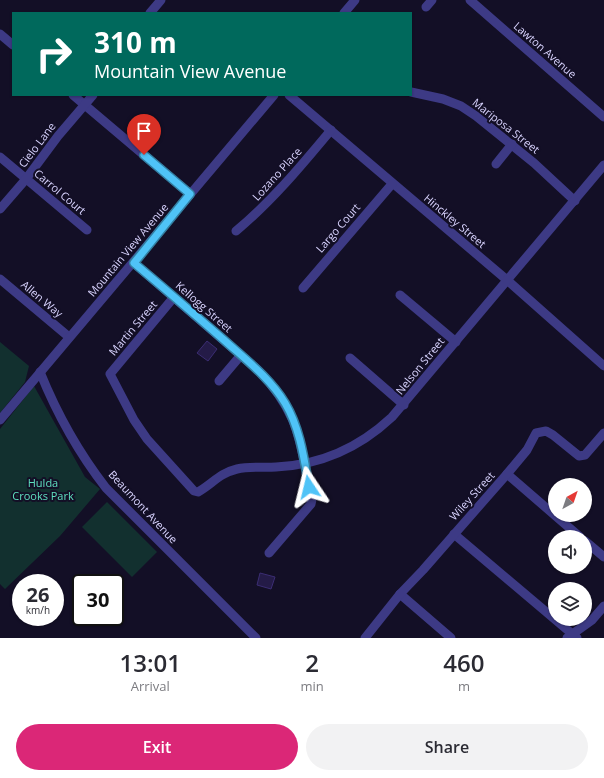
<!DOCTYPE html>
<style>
body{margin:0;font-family:"Open Sans",sans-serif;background:#f2f2f3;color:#2b2b33;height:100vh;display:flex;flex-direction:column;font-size:15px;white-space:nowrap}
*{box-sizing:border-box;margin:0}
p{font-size:13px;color:#7c7c81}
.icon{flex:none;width:22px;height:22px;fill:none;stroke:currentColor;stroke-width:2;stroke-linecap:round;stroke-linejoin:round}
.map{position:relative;height:638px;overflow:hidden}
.drawer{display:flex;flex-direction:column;background:#fff;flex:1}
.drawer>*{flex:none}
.guide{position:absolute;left:12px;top:12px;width:400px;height:84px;border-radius:0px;box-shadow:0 1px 3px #0004;background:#00695c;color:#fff;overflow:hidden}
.needle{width:26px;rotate:40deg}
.tools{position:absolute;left:548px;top:478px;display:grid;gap:8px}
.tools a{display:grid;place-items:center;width:44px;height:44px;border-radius:50%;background:#fff;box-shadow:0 1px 3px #0004;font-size:20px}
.speed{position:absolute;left:12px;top:574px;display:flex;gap:8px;font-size:20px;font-weight:700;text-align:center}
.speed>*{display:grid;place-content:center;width:52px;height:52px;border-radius:50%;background:#fff;box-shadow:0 1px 3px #0004;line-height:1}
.speed small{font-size:10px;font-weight:400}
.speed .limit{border:2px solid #111;border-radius:6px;background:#fff;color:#111}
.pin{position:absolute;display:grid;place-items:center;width:34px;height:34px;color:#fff;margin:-41px -17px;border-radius:50% 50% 50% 0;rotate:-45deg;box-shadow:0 0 4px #0007}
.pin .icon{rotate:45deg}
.me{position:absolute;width:44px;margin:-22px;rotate:350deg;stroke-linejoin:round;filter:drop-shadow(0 0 3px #0008)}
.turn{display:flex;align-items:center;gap:14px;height:84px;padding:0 16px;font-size:18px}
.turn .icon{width:52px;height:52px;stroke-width:2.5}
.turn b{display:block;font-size:28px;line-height:34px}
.eta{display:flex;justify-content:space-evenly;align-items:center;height:68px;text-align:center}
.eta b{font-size:24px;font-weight:600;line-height:28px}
.primary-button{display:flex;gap:8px;margin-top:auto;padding:8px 16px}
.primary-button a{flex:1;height:46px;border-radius:24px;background:#db2777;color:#fff;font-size:16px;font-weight:600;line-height:46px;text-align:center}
.primary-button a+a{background:#f2f2f3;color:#2b2b33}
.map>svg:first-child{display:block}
.green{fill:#12302f}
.building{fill:#241b47;stroke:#3b2d73}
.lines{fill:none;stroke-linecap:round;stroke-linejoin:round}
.minor{stroke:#3d3a85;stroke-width:9}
.route-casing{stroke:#337fa1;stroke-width:10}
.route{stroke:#4fc3f7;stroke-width:7}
.labels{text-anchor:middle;stroke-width:4;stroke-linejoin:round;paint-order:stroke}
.street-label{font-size:11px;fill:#d9d4ff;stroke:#130f26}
.park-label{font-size:11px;fill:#5fe0c0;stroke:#130f26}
</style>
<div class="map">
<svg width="604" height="638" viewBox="0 0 604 638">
<rect width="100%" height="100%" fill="#130f26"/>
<g class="green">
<path d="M0 342 29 366 25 382 0 413Z"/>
<path d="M34 386 85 477 100 489 60 536 5 589 0 584V429Z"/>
<path d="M107 502 157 552 132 577 82 527Z"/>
</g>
<g class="building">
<path d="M207 341 217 349 208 361 197 353Z"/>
<path d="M260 573 275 577 271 589 257 585Z"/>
</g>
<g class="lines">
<g class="minor">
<path d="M470 0 604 117"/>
<path d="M426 7 432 0"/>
<path d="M150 13 161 0"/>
<path d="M344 13 355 0"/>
<path d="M0 34 13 45"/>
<path d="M411 92 443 99 461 106 476 116 534 163 575 201"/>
<path d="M73 95 190 194"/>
<path d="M289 95 507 280 604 366"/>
<path d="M0 157 87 230"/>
<path d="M496 164 512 144"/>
<path d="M0 209 26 179 58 136 93 95"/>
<path d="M236 231C272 201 301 166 331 130"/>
<path d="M134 263 258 370C292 405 299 431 307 477 309 486 314 495 311 504L269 553"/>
<path d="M0 279 69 337"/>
<path d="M303 288 392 184"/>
<path d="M400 295 456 342"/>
<path d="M174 297 110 374 134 420 147 439 194 491 198 492C212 484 220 473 237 469 250 466 263 468 276 467 321 465 360 447 392 417L604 165"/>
<path d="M350 358 404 405"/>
<path d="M40 372C57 414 78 452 106 488L256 638"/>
<path d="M219 381 241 355"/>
<path d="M0 420 274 95"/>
<path d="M507 474 580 537"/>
<path d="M454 534 577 638"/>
<path d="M585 541 604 557"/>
<path d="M400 594 451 638"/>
<path d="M365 638 400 594 423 570 507 474 527 450 536 433 546 431 553 435 579 456 585 455 604 433"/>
<path d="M567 638 592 620 604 606"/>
</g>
</g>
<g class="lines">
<defs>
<path id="route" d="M144 155 190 194 134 263C164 288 194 314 224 340 245 359 270 378 285 403 300 428 304 458 309 487"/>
</defs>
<use href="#route" class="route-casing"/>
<use href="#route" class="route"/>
</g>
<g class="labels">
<g class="street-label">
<text transform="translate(545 50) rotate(41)" y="4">Lawton Avenue</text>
<text transform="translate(506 126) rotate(38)" y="4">Mariposa Street</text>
<text transform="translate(37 145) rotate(-53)" y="4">Cielo Lane</text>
<text transform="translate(277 174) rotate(-48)" y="4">Lozano Place</text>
<text transform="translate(60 192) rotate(40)" y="4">Carrol Court</text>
<text transform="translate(455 221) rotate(40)" y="4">Hinckley Street</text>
<text transform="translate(338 228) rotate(-49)" y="4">Largo Court</text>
<text transform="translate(128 250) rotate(-50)" y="4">Mountain View Avenue</text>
<text transform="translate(42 299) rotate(40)" y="4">Allen Way</text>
<text transform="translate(204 307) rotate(41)" y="4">Kellogg Street</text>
<text transform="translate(133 328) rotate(-50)" y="4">Martin Street</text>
<text transform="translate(420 366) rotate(-51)" y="4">Nelson Street</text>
<text transform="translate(472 496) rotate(-48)" y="4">Wiley Street</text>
<text transform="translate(143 507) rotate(47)" y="4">Beaumont Avenue</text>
</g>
<g class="park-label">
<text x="43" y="487">Hulda<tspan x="43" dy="13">Crooks Park</tspan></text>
</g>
</g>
</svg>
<div class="tools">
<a><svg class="needle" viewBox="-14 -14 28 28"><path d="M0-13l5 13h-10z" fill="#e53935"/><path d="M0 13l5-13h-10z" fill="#7c7c81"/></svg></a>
<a><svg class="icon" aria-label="sound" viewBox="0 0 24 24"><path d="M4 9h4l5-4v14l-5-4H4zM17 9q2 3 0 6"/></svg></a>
<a><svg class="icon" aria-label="layers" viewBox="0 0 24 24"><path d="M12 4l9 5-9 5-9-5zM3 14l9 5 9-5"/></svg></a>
</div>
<div class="speed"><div>26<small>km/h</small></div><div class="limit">30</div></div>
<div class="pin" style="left:144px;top:155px;background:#d93025"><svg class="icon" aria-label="arrive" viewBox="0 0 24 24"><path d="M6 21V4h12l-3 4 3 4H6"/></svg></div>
<svg class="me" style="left:309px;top:487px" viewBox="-20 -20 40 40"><path d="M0-17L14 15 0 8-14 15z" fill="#4fc3f7" stroke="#fff" stroke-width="4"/></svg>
<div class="guide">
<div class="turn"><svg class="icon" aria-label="right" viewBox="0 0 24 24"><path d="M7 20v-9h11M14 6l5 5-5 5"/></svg><div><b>310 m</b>Mountain View Avenue</div></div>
</div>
</div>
<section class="drawer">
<div class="eta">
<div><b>13:01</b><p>Arrival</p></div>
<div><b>2</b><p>min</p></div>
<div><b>460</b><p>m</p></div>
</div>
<div class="primary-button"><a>Exit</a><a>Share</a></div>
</section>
